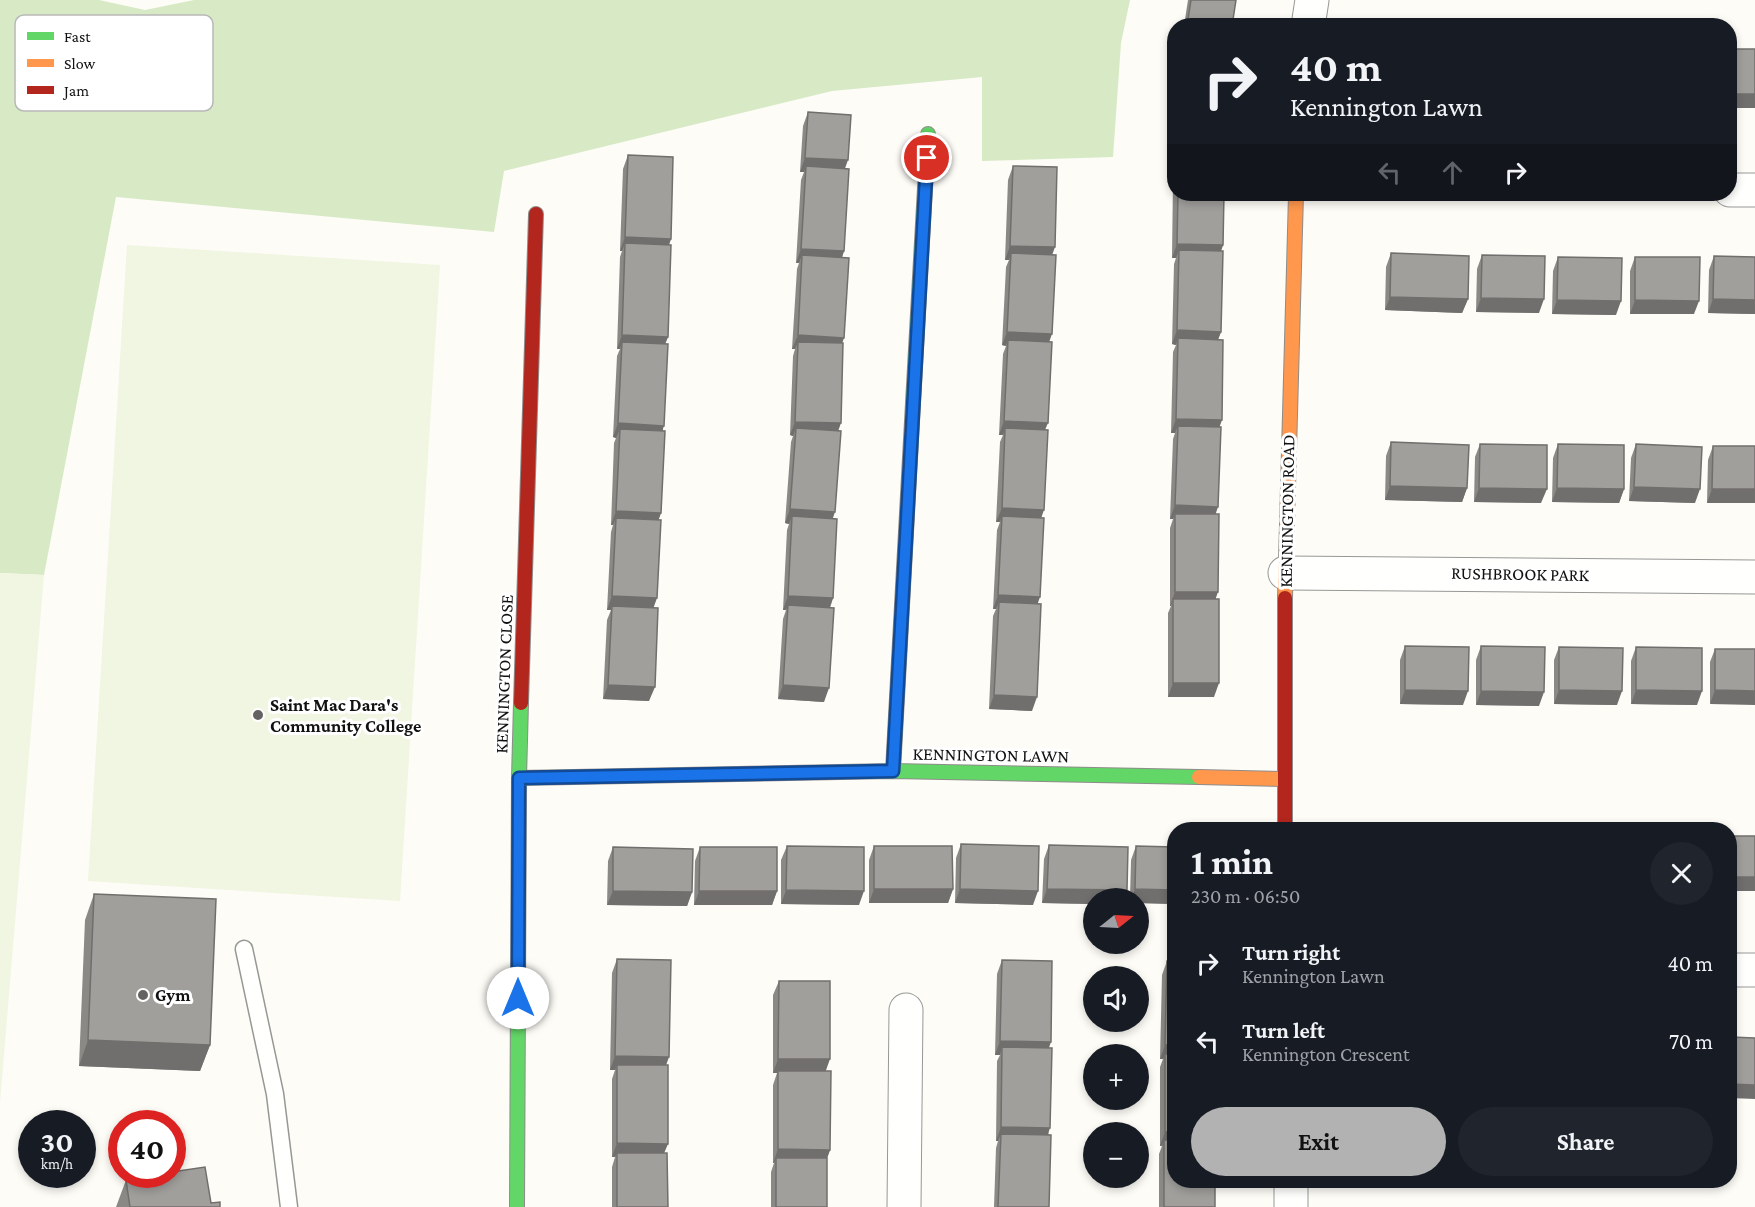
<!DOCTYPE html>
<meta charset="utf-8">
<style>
body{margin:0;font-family:"Crimson Pro",serif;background:#20242c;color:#f1f3f6;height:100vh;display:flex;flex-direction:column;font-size:22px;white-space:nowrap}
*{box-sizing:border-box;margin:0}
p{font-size:20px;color:#9ea1a6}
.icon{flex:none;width:33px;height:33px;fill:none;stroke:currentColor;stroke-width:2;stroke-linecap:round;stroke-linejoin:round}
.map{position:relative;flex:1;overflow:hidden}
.panel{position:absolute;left:1167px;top:822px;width:570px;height:366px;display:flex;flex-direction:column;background:#171b24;border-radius:24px;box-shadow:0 3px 9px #0003}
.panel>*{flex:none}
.banner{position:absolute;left:1167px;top:18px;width:570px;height:183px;border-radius:24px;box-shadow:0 3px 9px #0003;background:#171b24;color:#f1f3f6;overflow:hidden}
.needle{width:39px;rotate:72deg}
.buttons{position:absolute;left:1083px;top:888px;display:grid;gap:12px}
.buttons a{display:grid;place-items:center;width:66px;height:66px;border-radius:50%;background:#171b24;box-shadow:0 3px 9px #0003;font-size:30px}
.speed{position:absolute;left:18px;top:1110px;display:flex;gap:12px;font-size:30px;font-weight:700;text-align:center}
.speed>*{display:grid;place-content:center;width:78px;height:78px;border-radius:50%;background:#171b24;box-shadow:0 3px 9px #0003;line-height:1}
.speed small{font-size:15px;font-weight:400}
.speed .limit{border:9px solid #d22;background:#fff;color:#111}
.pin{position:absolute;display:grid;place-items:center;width:51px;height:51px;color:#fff;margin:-26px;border:3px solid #fff;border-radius:50%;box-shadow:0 2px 6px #0007}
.me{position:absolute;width:66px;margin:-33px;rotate:0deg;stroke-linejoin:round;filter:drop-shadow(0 0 4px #0008)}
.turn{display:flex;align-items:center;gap:21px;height:126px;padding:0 24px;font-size:27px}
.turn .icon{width:78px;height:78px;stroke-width:2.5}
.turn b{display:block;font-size:42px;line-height:51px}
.lanes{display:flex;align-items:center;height:57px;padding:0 24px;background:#0003;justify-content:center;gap:30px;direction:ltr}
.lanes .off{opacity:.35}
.round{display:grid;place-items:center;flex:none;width:63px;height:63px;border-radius:32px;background:#20242c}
.headline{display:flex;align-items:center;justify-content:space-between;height:102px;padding:0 24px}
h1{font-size:36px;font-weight:700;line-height:45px}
.primary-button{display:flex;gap:12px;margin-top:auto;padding:12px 24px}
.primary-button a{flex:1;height:69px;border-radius:36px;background:#b2b2b3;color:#111;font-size:24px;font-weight:700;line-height:69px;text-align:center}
.primary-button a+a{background:#20242c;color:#f1f3f6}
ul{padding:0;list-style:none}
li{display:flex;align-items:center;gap:18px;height:78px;padding:0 24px}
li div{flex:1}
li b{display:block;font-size:22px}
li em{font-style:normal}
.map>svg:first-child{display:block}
.forest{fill:#d8eac5}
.pitch{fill:#f0f6e1}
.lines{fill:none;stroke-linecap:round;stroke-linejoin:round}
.lane-casing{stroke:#979795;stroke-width:19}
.street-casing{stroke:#979795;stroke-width:35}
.fast-casing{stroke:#8e8d8b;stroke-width:16}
.slow-casing{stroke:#8e8d8b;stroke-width:16}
.jam-casing{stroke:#8e8d8b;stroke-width:16}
.lane{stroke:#fffffe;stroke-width:16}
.street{stroke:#fffffe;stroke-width:33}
.fast{stroke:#63d668;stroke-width:14}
.slow{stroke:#ff974d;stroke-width:14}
.jam{stroke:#b3261e;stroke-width:14}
.wall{fill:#8a8986}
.shaded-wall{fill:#716f6d}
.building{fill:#a19f9c;stroke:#716f6d;stroke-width:1.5}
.route-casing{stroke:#114b97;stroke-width:15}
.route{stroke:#1a73e8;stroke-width:10}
.poi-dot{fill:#646362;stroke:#fff;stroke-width:2}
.labels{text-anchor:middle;stroke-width:6;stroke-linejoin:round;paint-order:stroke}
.street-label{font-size:18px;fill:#111;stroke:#fff}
.poi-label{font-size:18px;font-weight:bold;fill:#111;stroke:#fff;text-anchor:start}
.key{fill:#fff;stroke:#b8b8b8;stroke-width:1.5}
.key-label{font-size:16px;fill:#111}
</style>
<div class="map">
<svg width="1755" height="1207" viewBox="0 0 1755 1207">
<rect width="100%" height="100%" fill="#fdfcf7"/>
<path class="forest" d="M0 0H99L145 10 194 0H1130L1121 43 1113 157 982 161V77L832 91 504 171 494 232 116 197 44 575 0 573Z"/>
<g class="pitch">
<path d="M127 245 440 265 400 901 88 881Z"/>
<path d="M0 573 44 575 0 1103Z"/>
</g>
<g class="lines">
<defs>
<path id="lane" d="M244 949 275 1094 289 1207"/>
<g id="street">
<path d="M1308 26 1312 0"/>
<path d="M1730 190H1755"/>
<path d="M1285 573 1755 577"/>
<path d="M1730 970H1755"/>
<path d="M1291 1180V1207"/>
<path d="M904 1207 906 1010"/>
</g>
<g id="fast">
<path d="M913 403 928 134"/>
<path d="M840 772 893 771 1199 777"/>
<path d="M517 1207 519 778 521 703"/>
</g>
<g id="slow">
<path d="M1285 598 1296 194"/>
<path d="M893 771 913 403"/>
<path d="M1199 777 1284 779"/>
</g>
<g id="jam">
<path d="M1285 598V830"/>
<path d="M521 703 536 214"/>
<path d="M519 778 840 772"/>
</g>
</defs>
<use href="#lane" class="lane-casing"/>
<use href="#street" class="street-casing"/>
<use href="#fast" class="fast-casing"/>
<use href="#slow" class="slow-casing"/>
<use href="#jam" class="jam-casing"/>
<use href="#lane" class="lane"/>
<use href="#street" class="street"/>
<use href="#fast" class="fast"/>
<use href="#slow" class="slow"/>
<use href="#jam" class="jam"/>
</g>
<g class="wall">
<path d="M1188 0H1236L1232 26H1184Z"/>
<path d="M808 112 845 169 844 251 842 258V343L833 519V598L830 608 824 702 778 699 783 619 786 610H783L787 530 789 524 785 523 791 442 793 436 790 435 793 356 795 349H792L797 269 799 263H796L801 180 804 172H800L803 126Z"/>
<path d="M628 155 671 239 669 245 668 337 665 344 661 513 658 520 653 608 649 701 603 699 607 620 611 610H607L611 532 613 525H611L614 443 616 438 613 437 617 356 620 349H617L620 257 622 251H620L623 169Z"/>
<path d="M1013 166 1052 255 1038 603 1032 711 989 709 993 616 996 609H993L997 530 1000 522H996L1000 442 1003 435H999L1003 354 1006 346 1002 345 1006 267 1009 260H1005L1008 180Z"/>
<path d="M1174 175V194H1224L1223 245 1221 251V332L1218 339 1219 427 1216 514V599L1214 697H1168V613L1171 606H1170V528L1173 519H1170L1173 439 1175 433H1171L1173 352 1176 345 1172 344 1174 264 1176 258H1172L1173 179Z"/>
<path d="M1391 253 1468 299 1462 313 1385 310 1386 267Z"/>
<path d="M1482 255 1539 313 1476 312 1477 269Z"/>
<path d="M1714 256 1755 257V314L1708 313 1709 270Z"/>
<path d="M1558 257 1616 315 1552 314 1553 271Z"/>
<path d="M1635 257 1694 314H1630V271Z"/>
<path d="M1391 442 1467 488 1462 502 1385 500 1386 456Z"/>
<path d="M1480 444 1541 503 1474 502 1475 457Z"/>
<path d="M1558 444 1624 489 1619 503 1552 502 1553 458Z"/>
<path d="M1636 444 1695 503 1629 501 1631 458Z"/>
<path d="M1713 446H1755V503H1707L1708 460Z"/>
<path d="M1405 646 1463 705 1400 704V660Z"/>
<path d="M1481 646 1539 706 1476 705V660Z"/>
<path d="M1559 647 1617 705 1554 704V660Z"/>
<path d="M1636 647 1697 705 1631 704V661Z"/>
<path d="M1715 649H1755L1710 704V662Z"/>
<path d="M961 844 1033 905 955 903 956 858Z"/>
<path d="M1049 845 1127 890 1124 898H1094V904L1042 903 1044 859Z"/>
<path d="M787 846 859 905 781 904V860Z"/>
<path d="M874 846 953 889 948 903H869V860Z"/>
<path d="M1136 846 1174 847V904L1138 903V898H1130L1131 860Z"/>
<path d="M613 847 692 892 687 906 607 905 608 861Z"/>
<path d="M700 847 777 891 772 905H694L695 861Z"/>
<path d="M94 894 210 1045 200 1071 79 1066 85 920Z"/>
<path d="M617 959 666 1065 664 1153 668 1207H612V1167L615 1157H612V1079L615 1070H610L612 973Z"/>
<path d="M1002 960 1048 1048 1049 1207H994L996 1148 998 1141H996L997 1061 1000 1055H995L997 974Z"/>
<path d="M1167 961 1215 1207H1159V1154L1162 1146H1160V1067L1163 1059H1160L1162 975Z"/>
<path d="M779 981 826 1071 830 1150 827 1158V1207H771V1172L774 1163H773V1085L777 1073H773V995Z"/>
<path d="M126 1180 211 1203 220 1207H116Z"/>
</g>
<g class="shaded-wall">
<rect x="1730" y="94" width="25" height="14"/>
<path d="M805 158 848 160 843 174 806 166 804 172H800Z"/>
<path d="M625 237 671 239 666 252 625 243 622 251H620Z"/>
<path d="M1177 244 1223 245 1218 259 1179 250 1176 258H1172Z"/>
<path d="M1010 246 1055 247 1050 261 1011 253 1009 260H1005Z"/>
<path d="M801 249 844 251 839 265 802 255 799 263H796Z"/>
<path d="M1390 297 1468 299 1462 313 1385 310Z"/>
<path d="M1481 298 1544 299 1539 313 1476 312Z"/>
<path d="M1713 299 1755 300V314L1708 313Z"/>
<path d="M1557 300 1621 301 1616 315 1552 314Z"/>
<path d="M1635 300 1699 301 1694 314H1630Z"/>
<path d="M1177 330 1221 332 1216 345 1178 338 1176 345 1172 344Z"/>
<path d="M1007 332 1052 334 1047 348 1008 340 1006 346 1002 345Z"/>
<path d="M622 335 668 337 662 351 622 342 620 349H617Z"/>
<path d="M798 335 844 338 839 352 798 342 795 349H792Z"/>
<path d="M1176 419 1222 420 1217 434 1178 426 1175 433H1171Z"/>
<path d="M1004 421 1048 423 1042 437 1005 428 1003 435H999Z"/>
<path d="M795 422 841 423 836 437 796 428 793 436 790 435Z"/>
<path d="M618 423 664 426 659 440 620 429 616 438 613 437Z"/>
<path d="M1390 486 1467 488 1462 502 1385 500Z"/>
<path d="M1634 487 1700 489 1695 503 1629 501Z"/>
<path d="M1479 488 1547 489 1541 503 1474 502Z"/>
<path d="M1557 488 1624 489 1619 503 1552 502Z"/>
<path d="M1712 489H1755V503H1707Z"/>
<path d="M1175 505 1218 507 1213 521 1175 514 1173 519H1170Z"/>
<path d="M1002 508 1044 510 1039 524 1002 516 1000 522H996Z"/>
<path d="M790 509 835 512 830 526 792 516 789 524 785 523Z"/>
<path d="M616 511 661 513 656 527 616 518 613 525H611Z"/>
<path d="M1175 592H1218L1213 606 1173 599 1171 606H1170Z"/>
<path d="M998 595 1040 597 1035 611 999 602 996 609H993Z"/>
<path d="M612 596 657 598 652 612 612 606 611 610H607Z"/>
<path d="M788 596 833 598 828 612 788 605 786 610H783Z"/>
<path d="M1173 683H1219L1214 697H1168Z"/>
<path d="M608 685 655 687 649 701 603 699Z"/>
<path d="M783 685 829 688 824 702 778 699Z"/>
<path d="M1405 690 1468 691 1463 705 1400 704Z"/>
<path d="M1559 690 1622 691 1617 705 1554 704Z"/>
<path d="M1636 690 1702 691 1697 705 1631 704Z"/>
<path d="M1715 690 1755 691V705L1710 704Z"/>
<path d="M1481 691 1544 692 1539 706 1476 705Z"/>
<path d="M994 695 1037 697 1032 711 989 709Z"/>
<rect x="1730" y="877" width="25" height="14"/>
<path d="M874 889H953L948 903H869Z"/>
<path d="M960 889 1038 891 1033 905 955 903Z"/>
<path d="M1047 889 1127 890 1124 898H1094V904L1042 903Z"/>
<path d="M1135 889 1174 890V904L1138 903V898H1131Z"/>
<path d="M786 890 864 891 859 905 781 904Z"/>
<path d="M613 891 692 892 687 906 607 905Z"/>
<path d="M699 891H777L772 905H694Z"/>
<path d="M88 1040 210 1045 200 1071 79 1066Z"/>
<path d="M1000 1041 1051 1042 1046 1056 1002 1047 1000 1055H995Z"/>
<path d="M1165 1045H1174V1059L1165 1054 1163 1059H1160Z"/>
<path d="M615 1056 669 1057 664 1071 617 1065 615 1070H610Z"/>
<path d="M778 1059H830L825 1073 778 1071 777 1073H773Z"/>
<path d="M1730 1084 1755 1085V1099L1730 1098Z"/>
<path d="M1001 1127 1050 1128 1045 1142 1001 1134 998 1141H996Z"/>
<path d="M1165 1132H1174V1146L1164 1140 1162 1146H1160Z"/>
<path d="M617 1143 668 1144 662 1158 617 1153 615 1157H612Z"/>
<path d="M778 1149 830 1150 825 1164 776 1158 774 1163H773Z"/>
</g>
<g class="building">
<path d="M1191 0H1236L1232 26H1187Z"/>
<rect x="1730" y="49" width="25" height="45"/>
<path d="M808 112 851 115 848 160 805 158Z"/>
<path d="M628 155 673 157 671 239 625 237Z"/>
<path d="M806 166 849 169 844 251 801 249Z"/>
<path d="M1013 166 1057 167 1055 247 1010 246Z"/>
<path d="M1178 194H1224L1223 245 1177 244Z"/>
<path d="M625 243 671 245 668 337 622 335Z"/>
<path d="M1179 250 1223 251 1221 332 1177 330Z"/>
<path d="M1011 253 1056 255 1052 334 1007 332Z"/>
<path d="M1391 253 1469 256 1468 299 1390 297Z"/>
<path d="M802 255 849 258 844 338 798 335Z"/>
<path d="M1482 255 1545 256 1544 299 1481 298Z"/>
<path d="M1714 256 1755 257V300L1713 299Z"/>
<path d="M1558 257 1622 258 1621 301 1557 300Z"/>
<path d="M1635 257H1700L1699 301 1635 300Z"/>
<path d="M1178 338 1223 340 1222 420 1176 419Z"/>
<path d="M1008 340 1052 342 1048 423 1004 421Z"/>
<path d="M622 342 668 344 664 426 618 423Z"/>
<path d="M798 342 843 343 841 423 795 422Z"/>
<path d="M1178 426 1221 427 1218 507 1175 505Z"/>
<path d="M796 428 841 431 835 512 790 509Z"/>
<path d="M1005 428 1048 430 1044 510 1002 508Z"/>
<path d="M620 429 665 431 661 513 616 511Z"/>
<path d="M1391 442 1469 445 1467 488 1390 486Z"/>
<path d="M1480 444 1547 445V489L1479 488Z"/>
<path d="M1558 444 1624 445V489L1557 488Z"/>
<path d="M1636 444 1702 447 1700 489 1634 487Z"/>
<path d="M1713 446H1755V489H1712Z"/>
<path d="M1175 514H1219L1218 592H1175Z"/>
<path d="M792 516 837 519 833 598 788 596Z"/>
<path d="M1002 516 1044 518 1040 597 998 595Z"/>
<path d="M616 518 661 520 657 598 612 596Z"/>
<rect x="1173" y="599" width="46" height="84"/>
<path d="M999 602 1041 604 1037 697 994 695Z"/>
<path d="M788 605 834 608 829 688 783 685Z"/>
<path d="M612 606 658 608 655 687 608 685Z"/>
<path d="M1405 646 1469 647 1468 691 1405 690Z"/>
<path d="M1481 646 1545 647 1544 692 1481 691Z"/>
<path d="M1559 647 1623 648 1622 691 1559 690Z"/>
<path d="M1636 647 1702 648V691L1636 690Z"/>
<path d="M1715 649H1755V691L1715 690Z"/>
<rect x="1730" y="836" width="25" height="41"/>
<path d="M961 844 1039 846 1038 891 960 889Z"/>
<path d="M1049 845 1128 847 1127 890 1047 889Z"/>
<path d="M787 846 864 847V891L786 890Z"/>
<path d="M874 846H952L953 889H874Z"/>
<path d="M1136 846 1174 847V890L1135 889Z"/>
<path d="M613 847 693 849 692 892 613 891Z"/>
<path d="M700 847H777V891H699Z"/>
<path d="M94 894 216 899 210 1045 88 1040Z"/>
<path d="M617 959 671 960 669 1057 615 1056Z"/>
<path d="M1002 960 1052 961 1051 1042 1000 1041Z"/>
<path d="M1167 961H1174V1045H1165Z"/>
<path d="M779 981H830V1059H778Z"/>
<path d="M1730 1037 1755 1038V1085L1730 1084Z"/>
<path d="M1002 1047 1052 1048 1050 1128 1001 1127Z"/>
<rect x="1165" y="1054" width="9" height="78"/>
<path d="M617 1065H668V1144L617 1143Z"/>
<path d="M778 1071H831L830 1150 778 1149Z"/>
<path d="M1001 1134 1051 1135 1049 1207H998Z"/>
<path d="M1164 1140H1174V1180H1215V1207H1164Z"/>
<path d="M617 1153H667L668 1207H617Z"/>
<rect x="776" y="1158" width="51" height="49"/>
<path d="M205 1167 211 1203 220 1202V1207H130L126 1180 159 1174H172V1172Z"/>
</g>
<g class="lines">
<defs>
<path id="route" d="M518 998 519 778 893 771 927 158"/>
</defs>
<use href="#route" class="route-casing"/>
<use href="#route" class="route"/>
</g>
<g class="poi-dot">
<circle cx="258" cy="715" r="6"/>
<circle cx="143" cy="995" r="6"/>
</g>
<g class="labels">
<g class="street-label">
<text transform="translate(1287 511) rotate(-89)" y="6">KENNINGTON ROAD</text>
<text transform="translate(1520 574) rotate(1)" y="6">RUSHBROOK PARK</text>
<text transform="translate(504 674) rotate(-88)" y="6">KENNINGTON CLOSE</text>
<text transform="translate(991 755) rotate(1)" y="6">KENNINGTON LAWN</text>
</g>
<g class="poi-label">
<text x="270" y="711">Saint Mac Dara's<tspan x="270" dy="21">Community College</tspan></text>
<text x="155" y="1001">Gym</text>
</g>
</g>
<rect x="15" y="15" width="198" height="96" rx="9" class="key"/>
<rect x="27" y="32" width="27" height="8" fill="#63d668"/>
<rect x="27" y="59" width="27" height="8" fill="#ff974d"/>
<rect x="27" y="86" width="27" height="8" fill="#b3261e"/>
<g class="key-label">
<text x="64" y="42">Fast</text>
<text x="64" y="69">Slow</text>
<text x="64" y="96">Jam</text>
</g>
</svg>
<div class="buttons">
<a><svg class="needle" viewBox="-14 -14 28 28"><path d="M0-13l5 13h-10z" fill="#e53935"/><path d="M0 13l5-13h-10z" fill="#9ea1a6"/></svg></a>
<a><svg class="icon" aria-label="sound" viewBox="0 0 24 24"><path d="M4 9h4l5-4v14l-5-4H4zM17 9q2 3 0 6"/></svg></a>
<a>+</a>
<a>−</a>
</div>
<div class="speed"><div>30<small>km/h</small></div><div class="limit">40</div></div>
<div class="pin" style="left:927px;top:158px;background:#d93025"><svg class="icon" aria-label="arrive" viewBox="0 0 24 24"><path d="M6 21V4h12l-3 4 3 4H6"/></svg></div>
<svg class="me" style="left:518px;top:998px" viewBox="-20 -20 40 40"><circle r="19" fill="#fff"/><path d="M0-13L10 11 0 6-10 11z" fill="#1a73e8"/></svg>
<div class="banner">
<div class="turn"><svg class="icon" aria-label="right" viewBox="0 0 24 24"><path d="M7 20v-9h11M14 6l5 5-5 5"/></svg><div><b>40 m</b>Kennington Lawn</div></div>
<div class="lanes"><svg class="icon off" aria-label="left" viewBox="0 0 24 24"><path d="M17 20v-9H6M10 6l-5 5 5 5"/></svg><svg class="icon off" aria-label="ahead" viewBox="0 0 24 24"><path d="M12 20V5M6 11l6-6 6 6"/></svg><svg class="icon" aria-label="right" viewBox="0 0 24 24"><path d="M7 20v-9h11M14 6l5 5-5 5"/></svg></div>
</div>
<section class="panel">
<div class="headline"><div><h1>1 min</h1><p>230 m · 06:50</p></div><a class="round"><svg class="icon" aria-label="close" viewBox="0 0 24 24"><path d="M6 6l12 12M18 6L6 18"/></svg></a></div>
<ul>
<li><svg class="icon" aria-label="right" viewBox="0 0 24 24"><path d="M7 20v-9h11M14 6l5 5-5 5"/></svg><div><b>Turn right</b><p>Kennington Lawn</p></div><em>40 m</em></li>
<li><svg class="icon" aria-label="left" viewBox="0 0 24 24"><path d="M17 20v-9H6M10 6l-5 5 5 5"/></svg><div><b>Turn left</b><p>Kennington Crescent</p></div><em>70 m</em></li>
</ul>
<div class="primary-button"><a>Exit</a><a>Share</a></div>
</section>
</div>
